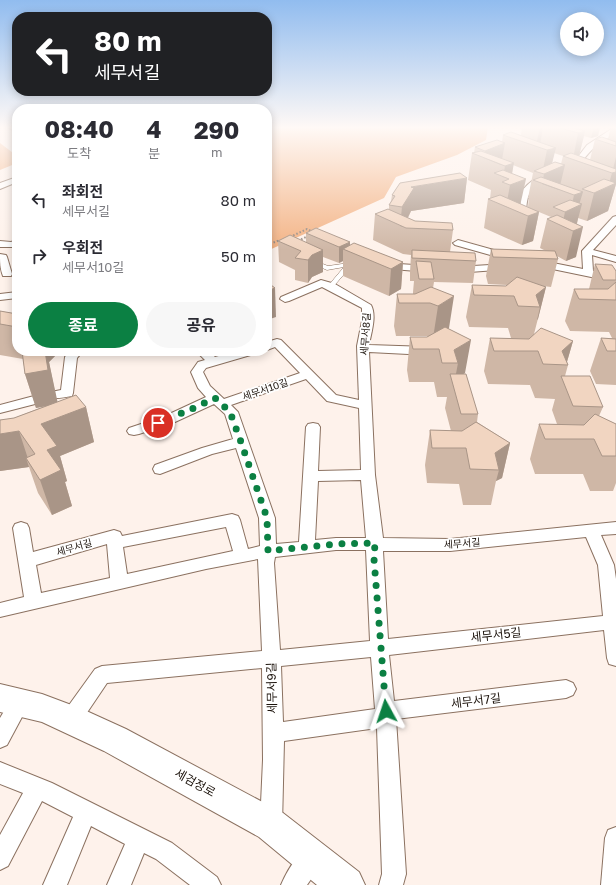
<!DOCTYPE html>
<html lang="ko">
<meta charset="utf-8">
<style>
body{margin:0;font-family:"Golos Text","Noto Sans KR",sans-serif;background:#f7f7f7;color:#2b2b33;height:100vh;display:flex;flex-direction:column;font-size:15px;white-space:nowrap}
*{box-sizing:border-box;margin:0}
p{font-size:13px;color:#7c7c81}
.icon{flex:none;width:22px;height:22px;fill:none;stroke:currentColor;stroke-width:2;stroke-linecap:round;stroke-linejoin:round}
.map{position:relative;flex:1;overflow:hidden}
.panel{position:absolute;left:12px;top:104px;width:260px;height:252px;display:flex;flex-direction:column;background:#fff;border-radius:16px;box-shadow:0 2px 10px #0003}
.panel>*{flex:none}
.top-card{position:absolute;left:12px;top:12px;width:260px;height:84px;border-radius:16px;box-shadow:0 2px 10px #0003;background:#202124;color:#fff;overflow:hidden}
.fabs{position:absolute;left:560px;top:12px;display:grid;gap:8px}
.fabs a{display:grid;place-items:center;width:44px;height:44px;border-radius:50%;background:#fff;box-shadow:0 2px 10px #0003;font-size:20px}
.pin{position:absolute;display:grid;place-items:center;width:34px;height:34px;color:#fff;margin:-17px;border:2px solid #fff;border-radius:50%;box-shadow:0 1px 4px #0007}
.me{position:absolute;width:44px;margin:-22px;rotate:355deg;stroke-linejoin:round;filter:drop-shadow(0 0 3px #0008)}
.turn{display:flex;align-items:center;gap:14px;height:84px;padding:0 16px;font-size:18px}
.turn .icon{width:52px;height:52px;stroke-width:2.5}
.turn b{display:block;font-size:28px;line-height:34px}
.eta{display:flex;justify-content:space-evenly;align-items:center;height:68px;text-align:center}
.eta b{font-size:24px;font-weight:700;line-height:28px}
.cta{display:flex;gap:8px;margin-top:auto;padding:8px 16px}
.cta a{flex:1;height:46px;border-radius:24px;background:#0b8043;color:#fff;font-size:16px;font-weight:700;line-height:46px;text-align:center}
.cta a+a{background:#f7f7f7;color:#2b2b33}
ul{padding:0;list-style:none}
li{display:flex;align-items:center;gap:12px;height:56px;padding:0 16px}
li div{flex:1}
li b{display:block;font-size:15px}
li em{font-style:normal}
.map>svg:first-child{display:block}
.forest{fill:#f3b385}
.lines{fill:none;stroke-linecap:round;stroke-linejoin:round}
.service-casing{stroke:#8b7160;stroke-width:1}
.minor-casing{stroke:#8b7160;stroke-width:2}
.primary-casing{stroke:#8b7160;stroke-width:2}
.path-far1{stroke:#948a83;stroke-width:1.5;stroke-dasharray:1 1.5;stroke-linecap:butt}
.path{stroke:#948a83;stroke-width:2;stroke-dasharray:1.5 2;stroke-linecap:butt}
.service{fill:#fff;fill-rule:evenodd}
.minor{fill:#fff;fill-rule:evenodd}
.primary{fill:#fff;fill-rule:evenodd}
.wall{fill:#cfb7a6;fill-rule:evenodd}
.shaded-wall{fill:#a99587}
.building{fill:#f1d5c1;stroke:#a99587}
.route{stroke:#0b8043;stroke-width:7;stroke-dasharray:0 12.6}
.labels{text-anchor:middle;stroke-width:3.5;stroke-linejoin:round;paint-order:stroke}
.street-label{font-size:10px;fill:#1b120b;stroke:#fff}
.near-street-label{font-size:12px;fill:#1b120b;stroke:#fff}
</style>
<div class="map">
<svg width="616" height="885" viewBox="0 0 616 885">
<rect width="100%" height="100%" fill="#fef2eb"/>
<g class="forest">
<path d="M267 127H488L486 140 457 155 396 177 384 198 267 251Z"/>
<path d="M0 143 17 156V163L0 170Z"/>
</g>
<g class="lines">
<defs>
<path id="service" d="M315 261 328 266 349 263 352 265 333 287 331 288 328 286 344 267 327 270 313 264V262Z"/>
<g id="minor">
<path d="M8 127H16L17 133Z"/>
<path d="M613 128H616V133C609 138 601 142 594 148 585 155 578 172 563 169V165L577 158 587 145Z"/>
<path d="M541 175H544L548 177C542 183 531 188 528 197 525 208 528 213 520 224H514L512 222C520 211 516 203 520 195 523 187 534 179 541 175Z"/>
<path d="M17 177V182L0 189V183Z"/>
<path d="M616 216V225L593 250 616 256V262L592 255 593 271 603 273 616 279V286L596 278 538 266 533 263 538 260 583 269 582 251 613 217Z"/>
<path d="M17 240V246L15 247H0V241L11 242Z"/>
<path d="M458 240 512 255 513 257 508 260 455 245 453 243Z"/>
<path d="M0 254 6 255 7 257 12 274 11 276H3C0 269 0 262 0 254Z"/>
<path d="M384 263 429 266 434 269 429 272 380 268 379 266 380 264Z"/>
<path d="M507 264 512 267 511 269 456 273 451 270 456 267Z"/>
<path d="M321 280 335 284 371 305C377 316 371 333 369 345L428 347 432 348 434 351 432 354 428 355 369 352 375 475 383 538 450 539 616 522V534L601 535 614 565 616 579V666L609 664 607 658 604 630 389 655 394 701 566 680 573 683 576 689 573 695 566 698 396 719 406 874 403 885H379L382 874 377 728 284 741 282 825 279 833 271 836 263 833 260 825 263 760 262 668 107 683 78 726 71 728 64 726 61 719 64 712 95 669 102 666 262 651 258 559 206 569 0 617V603L24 597 13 528 15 524 21 522 27 524 29 528 33 552 114 530 120 532 122 536 232 514 238 516 240 520 248 549 260 546 259 518 236 448 212 454 160 474 155 473 153 469 155 465 202 448 233 439 225 414 214 404 175 422 139 434 134 435 129 434 127 431 129 428 165 416 206 397 198 388 191 372 198 362 205 360 196 351H209L215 357 237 351H256L254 354 206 368 203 372 210 386 224 399 300 373 275 347 267 350V342L277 339 281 340 336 395 359 400 357 346 362 321V308L322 287 289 301 285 302 280 299 281 297ZM306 379 327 401 359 408 361 470 318 471 320 427 318 424 313 423 308 424 306 427 299 542 276 544 275 518 238 412 231 405ZM361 480 366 538H336L315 540 318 481ZM226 527 233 551 127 574 123 547ZM586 537 598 565 603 616 388 639 383 551H450ZM107 544 110 578 41 593 36 565ZM336 550H366L370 641 280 650 274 563 275 557ZM371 657 375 709 283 722 281 666Z"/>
<path d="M17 292V298L0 300V294Z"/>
<path d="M70 351H83L77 358 73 393 72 396C65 397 58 399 51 398L50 395 51 392 61 390 65 357Z"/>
<path d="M34 396 39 397 41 400 39 403 0 413V405Z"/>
<path d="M20 693 27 696 30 702 7 745 0 748V718L13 696Z"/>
<path d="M0 762 52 783 172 843 217 877 221 885H190L156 859 144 853 131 885H107L125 844 91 826 67 885H43L73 817 42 801 8 866 0 870V835L23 793 0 784Z"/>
<path d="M616 827V885H601L605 838 608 830Z"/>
<path d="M312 846 320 850 324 858 320 866 307 885H281C287 871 298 852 312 846Z"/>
</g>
<path id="primary" d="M0 684 42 694 82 709 126 729 283 813 359 872 365 885H317L259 837 104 751 42 722 0 712Z"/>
</defs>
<use href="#service" class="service-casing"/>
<use href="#minor" class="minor-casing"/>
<use href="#primary" class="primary-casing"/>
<path class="path-far1" d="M267 130 275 127"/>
<g class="path">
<path d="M290 237 307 229 313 232"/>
<path d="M298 241 308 236"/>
<path d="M267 245 280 240"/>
</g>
<use href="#service" class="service"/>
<use href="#minor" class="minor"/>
<use href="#primary" class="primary"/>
</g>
<g class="wall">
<path d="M522 127H600L598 136 591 138 584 136 579 156 590 160 595 139H608L611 127H616V184L608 211 587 221 578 218 577 224 576 257 566 261 557 256 558 259 551 287 543 286 546 287 534 334 573 341 567 362 568 365 565 376 603 407 599 416 616 424V483L613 491H590L583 474H535L530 459 539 424H557L552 410 555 399 535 398 530 385 488 384 484 371 490 338H511L508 328 469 327 466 317 472 285 506 286 507 285 488 284 486 276 491 249 546 251 540 248 547 219 551 217 539 212 533 241 522 245 484 228 488 199H490L491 190 468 180 472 153H474L475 147 502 142 503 135H521ZM554 153 563 156 561 164 552 163ZM513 165 533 173 528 198H529L528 207 521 204 512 174Z"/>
<path d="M467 178 464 203 411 211 408 218 415 221 453 230 450 252 476 261 473 283 434 282 433 288 449 328V329L465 373 463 374 478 414 477 422 510 443 502 478 496 481 491 505H463L459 484 427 483 425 465 430 430 451 431 445 408 447 397H437L434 382H409L407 370 410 337H427L428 336H396L394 326 397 294H413V292L414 281H410V272L411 255 403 254 373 240 375 214 389 209V205L391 201 392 195Z"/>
<path d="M306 233 350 242V246L403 262 401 289 389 296 343 276V261L339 263 323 257V272L312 277 308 283 295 280V270L279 262 278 241 306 242Z"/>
<path d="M595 264 616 271V385L596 384 590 371 601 338H612L609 332 570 331 565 321 574 289H589Z"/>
<path d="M0 311 17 314V351H60L49 362 57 402 86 407 94 442 60 456 67 481 65 482 72 506 52 515 38 493 29 467 0 471V420L14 418 45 406 36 408 25 374 23 359 0 355Z"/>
</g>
<g class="shaded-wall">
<path d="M540 127H543L540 145 536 146Z"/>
<path d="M594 127H600L598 136 591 138Z"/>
<path d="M585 131 579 156 573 159 578 133Z"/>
<path d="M505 143 501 165 484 158 485 151Z"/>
<path d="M556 148 550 171 565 165 559 190 542 184 544 174H542L547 150Z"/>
<path d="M616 157V172L612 173Z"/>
<path d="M514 163 510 184 509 179 503 177 505 166Z"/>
<path d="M616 172V184L608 211 587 221 594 193 608 187 612 173Z"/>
<path d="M467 178 464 203 411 211 403 227 400 226 402 207 411 187Z"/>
<path d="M526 179 520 206 506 207 510 185Z"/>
<path d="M583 192 579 205 582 204 575 230 583 227 576 257 566 261 573 231 562 226 565 212 571 209 574 195Z"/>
<path d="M539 212 533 241 522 245 528 216Z"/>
<path d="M350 242V252L343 249V261L339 263V247Z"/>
<path d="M323 250V272L312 277 308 283V260L312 255Z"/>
<path d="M403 262 401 289 389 296 391 269Z"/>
<path d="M546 287 538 319 537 320 540 307 536 295Z"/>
<path d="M275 288 276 317 267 320V291Z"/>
<path d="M454 296 449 328 433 338 438 306Z"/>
<path d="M471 340 465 373 455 379 458 363 454 350Z"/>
<path d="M573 341 566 365 562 351Z"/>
<path d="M45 351H60L49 362 58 404 36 408 25 374Z"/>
<path d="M86 407 94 442 60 456 67 481 65 482 72 506 52 515 40 480 47 450 41 424Z"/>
<path d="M19 431 30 465 26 458 29 467 0 471V434Z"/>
<path d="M510 443 502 478 496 481 499 470 495 453Z"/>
</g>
<g class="building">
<path d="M557 127H570L585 131 578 133Z"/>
<path d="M511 132 556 148 547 150 503 135Z"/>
<path d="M602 137 616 142V146L595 139Z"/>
<path d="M497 140 505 143 485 151 475 147Z"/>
<path d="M481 151 514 163 505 166 472 153Z"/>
<path d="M571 153 616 169V172L612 173 563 156Z"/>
<path d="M555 162 565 165 544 174 534 171Z"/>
<path d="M503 170 526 179 510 185 502 182 509 179 494 173Z"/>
<path d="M460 173 467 178 411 187 414 188 402 207 389 205 395 196 392 195 400 183Z"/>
<path d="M541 177 583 192 574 195 533 180Z"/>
<path d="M604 179 616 183 594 193 582 189Z"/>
<path d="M500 195 539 212 528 216 488 199Z"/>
<path d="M570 200 582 204 565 212 553 207Z"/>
<path d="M388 209 415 221 452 223 453 230 406 228 375 214Z"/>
<path d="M557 215 583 227 573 231 547 219Z"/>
<path d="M316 228 350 242 339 247 306 233Z"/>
<path d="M290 235 323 250 312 255 308 260 295 258 301 251 278 241Z"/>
<path d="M354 243 403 262 391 269 343 249Z"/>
<path d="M491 249 555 251 558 259 493 257Z"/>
<path d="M412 250 475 253 476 261 412 258Z"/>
<path d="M416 261 431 262 434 279H419Z"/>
<path d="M595 264 612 265 616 271V280H603Z"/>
<path d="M517 277 546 287 536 295 540 307 518 306 514 296 474 295 472 285 506 286Z"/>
<path d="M267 282 275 288 267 291Z"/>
<path d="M616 282V300L579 299 574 289H608Z"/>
<path d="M431 287 454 296 438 306 430 303H399L397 294H415Z"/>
<path d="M0 311 17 314V327L0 324Z"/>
<path d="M445 327 471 340 454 350 458 363H442L439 349H413L410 337H427Z"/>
<path d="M541 328 573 341 562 351 568 365 543 364 538 351H494L490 338 529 339Z"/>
<path d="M601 338 616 339V351H607Z"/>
<path d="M22 351H45L48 370 25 374Z"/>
<path d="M450 374H466L478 414H461Z"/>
<path d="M561 376H590L603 407 573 406Z"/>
<path d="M76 395 86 407 41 424 57 446 47 450 61 470 40 480 26 458 35 454 19 431 0 434V420L14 418Z"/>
<path d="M595 414 616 424V456H602L594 439H545L539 424 584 425Z"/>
<path d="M476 422 510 443 495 453 499 470 470 469 466 448H432L430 430 462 431Z"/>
</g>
<linearGradient id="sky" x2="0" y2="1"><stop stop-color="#91bcef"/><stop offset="0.51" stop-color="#fff9f6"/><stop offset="1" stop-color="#fff9f6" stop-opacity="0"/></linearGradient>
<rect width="616" height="250" fill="url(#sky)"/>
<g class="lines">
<path class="route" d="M158 423 194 408 215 398 230 412 241 442 267 518 268 551 336 544 375 543 374 559 386 711"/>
</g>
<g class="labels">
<g class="street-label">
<text transform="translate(365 334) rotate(-86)" y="4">세무서8길</text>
<text transform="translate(265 389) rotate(-19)" y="4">세무서10길</text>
<text transform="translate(462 543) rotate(-4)" y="4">세무서길</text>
<text transform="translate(74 547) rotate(-16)" y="4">세무서길</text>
</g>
<g class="near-street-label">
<text transform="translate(496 635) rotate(-6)" y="4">세무서5길</text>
<text transform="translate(272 688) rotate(-91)" y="4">세무서9길</text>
<text transform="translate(476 701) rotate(-7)" y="4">세무서7길</text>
<text transform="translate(195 783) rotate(29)" y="4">세검정로</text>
</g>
</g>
</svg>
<div class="fabs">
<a><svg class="icon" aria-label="sound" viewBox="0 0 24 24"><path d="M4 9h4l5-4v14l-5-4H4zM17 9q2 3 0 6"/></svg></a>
</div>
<div class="pin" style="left:158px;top:423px;background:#d93025"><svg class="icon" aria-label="arrive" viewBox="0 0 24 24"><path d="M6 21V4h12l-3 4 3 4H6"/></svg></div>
<svg class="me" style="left:386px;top:711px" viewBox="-20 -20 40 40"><path d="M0-17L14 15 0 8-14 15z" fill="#0b8043" stroke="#fff" stroke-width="4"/></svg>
<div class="top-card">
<div class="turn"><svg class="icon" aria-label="left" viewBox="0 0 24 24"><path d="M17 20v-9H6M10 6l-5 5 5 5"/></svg><div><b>80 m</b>세무서길</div></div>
</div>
<section class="panel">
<div class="eta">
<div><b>08:40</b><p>도착</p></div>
<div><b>4</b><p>분</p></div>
<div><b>290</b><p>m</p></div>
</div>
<ul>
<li><svg class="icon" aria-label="left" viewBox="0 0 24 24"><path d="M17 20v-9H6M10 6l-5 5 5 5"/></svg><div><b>좌회전</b><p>세무서길</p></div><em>80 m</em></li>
<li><svg class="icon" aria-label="right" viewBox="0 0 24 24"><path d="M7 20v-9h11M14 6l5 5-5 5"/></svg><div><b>우회전</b><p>세무서10길</p></div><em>50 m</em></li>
</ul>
<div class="cta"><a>종료</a><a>공유</a></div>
</section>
</div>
